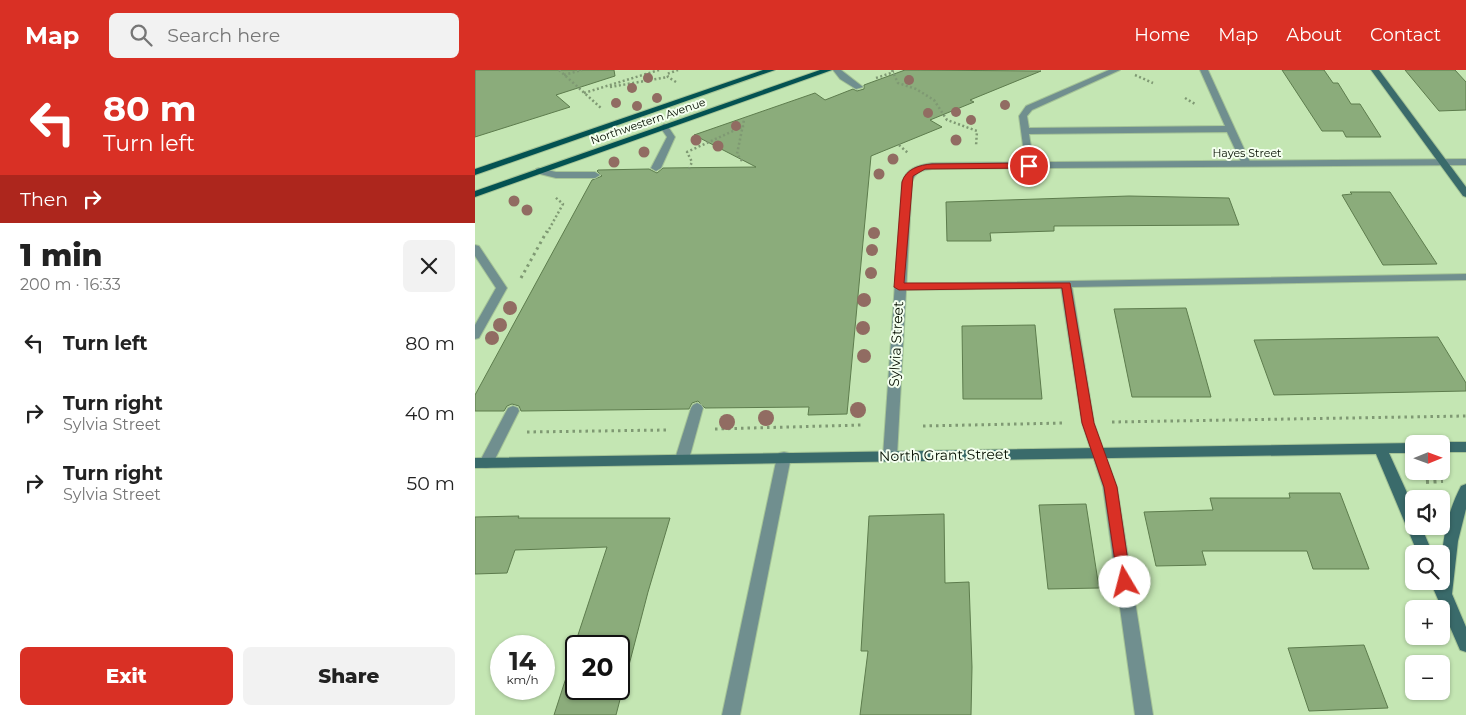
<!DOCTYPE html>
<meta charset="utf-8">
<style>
body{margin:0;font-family:Montserrat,sans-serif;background:#f2f2f2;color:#222;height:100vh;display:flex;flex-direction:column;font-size:19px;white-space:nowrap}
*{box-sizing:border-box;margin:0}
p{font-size:16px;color:#767676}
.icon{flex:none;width:28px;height:28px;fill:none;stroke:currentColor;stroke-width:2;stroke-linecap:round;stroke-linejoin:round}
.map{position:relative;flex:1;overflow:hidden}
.sheet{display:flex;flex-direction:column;background:#fff;width:475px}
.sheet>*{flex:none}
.banner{background:#d93025;color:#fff;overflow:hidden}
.needle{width:32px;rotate:89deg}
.controls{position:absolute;left:930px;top:365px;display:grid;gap:10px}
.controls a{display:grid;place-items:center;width:45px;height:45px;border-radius:8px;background:#fff;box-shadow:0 1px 4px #0004;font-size:25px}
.speed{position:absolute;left:15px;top:565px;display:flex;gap:10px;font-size:25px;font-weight:700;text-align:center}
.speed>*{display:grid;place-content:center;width:65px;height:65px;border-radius:50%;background:#fff;box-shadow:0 1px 4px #0004;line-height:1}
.speed small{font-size:12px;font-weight:400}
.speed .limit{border:2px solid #111;border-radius:8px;background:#fff;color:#111}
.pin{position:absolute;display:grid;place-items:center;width:42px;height:42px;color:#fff;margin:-21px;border:2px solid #fff;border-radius:50%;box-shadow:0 1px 5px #0007}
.me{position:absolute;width:55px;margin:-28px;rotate:352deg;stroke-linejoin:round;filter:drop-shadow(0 0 4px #0008)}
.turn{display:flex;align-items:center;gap:18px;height:105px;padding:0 20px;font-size:22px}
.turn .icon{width:65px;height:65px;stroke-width:2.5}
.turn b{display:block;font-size:35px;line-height:42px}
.then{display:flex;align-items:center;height:48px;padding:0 20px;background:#0003;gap:10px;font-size:19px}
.round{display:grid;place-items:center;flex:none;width:52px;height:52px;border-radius:8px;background:#f2f2f2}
.overview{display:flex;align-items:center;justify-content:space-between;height:85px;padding:0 20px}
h1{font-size:30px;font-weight:800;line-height:38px}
.primary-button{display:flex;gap:10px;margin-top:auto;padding:10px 20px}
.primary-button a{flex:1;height:58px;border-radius:8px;background:#d93025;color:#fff;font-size:20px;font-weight:800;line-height:58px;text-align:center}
.primary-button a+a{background:#f2f2f2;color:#222}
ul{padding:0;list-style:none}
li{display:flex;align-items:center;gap:15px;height:70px;padding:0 20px}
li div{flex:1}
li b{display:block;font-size:19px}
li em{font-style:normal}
header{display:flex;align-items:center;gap:30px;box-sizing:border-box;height:70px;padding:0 25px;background:#d93025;color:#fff}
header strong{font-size:24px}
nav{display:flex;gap:28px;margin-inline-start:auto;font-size:18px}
.search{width:350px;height:45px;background:#f2f2f2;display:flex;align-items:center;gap:12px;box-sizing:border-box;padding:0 18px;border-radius:8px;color:#767676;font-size:19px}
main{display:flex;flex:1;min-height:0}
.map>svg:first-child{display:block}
.building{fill:#8bac7b;stroke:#5d7c4d}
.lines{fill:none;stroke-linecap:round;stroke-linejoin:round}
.lane-casing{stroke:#a5c497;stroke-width:2}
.street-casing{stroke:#a5c497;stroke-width:2}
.secondary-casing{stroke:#a5c497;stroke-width:2}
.primary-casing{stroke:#a5c497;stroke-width:2}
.path-far2{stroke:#7f9973;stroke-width:2.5;stroke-dasharray:2 2.5;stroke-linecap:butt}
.path-far1{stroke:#7f9973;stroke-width:3;stroke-dasharray:2.5 4;stroke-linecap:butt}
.path{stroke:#7f9973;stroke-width:4;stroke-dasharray:3 4.5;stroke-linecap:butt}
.lane{fill:#708f8f;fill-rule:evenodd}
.street{fill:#708f8f;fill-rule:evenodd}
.secondary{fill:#3a6b6b;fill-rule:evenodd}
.primary{fill:#035252;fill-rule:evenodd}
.tree{fill:#916c62}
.route{fill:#d93025;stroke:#8d1f18}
.labels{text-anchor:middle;stroke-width:4;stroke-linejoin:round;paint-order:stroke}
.far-street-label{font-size:11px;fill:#050f01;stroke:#f4ffef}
.street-label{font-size:14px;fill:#050f01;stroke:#f4ffef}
</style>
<header>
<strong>Map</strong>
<div class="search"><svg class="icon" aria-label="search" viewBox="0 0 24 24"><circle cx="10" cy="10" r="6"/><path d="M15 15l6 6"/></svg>Search here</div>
<nav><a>Home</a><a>Map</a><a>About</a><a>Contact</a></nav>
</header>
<main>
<section class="sheet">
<div class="banner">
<div class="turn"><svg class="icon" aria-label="left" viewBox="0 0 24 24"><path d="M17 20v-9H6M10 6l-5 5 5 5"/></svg><div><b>80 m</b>Turn left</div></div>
<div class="then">Then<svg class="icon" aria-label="right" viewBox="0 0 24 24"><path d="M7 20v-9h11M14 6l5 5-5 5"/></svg></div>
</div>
<div class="overview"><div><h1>1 min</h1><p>200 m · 16:33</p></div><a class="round"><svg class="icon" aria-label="close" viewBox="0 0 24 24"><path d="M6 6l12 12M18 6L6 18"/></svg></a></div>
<ul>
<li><svg class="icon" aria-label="left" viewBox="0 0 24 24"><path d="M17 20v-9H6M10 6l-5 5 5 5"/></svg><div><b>Turn left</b></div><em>80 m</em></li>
<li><svg class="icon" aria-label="right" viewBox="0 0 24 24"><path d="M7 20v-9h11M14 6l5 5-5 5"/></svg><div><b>Turn right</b><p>Sylvia Street</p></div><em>40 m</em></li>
<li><svg class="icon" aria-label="right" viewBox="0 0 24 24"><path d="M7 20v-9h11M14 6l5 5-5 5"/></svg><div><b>Turn right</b><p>Sylvia Street</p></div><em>50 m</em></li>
</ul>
<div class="primary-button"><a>Exit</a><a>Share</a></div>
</section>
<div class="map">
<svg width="991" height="645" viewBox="0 0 991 645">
<rect width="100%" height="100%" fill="#c4e6b3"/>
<g class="building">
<path d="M0 0H139L140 6 81 25 95 37 0 67Z"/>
<path d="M430 0 566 1 495 30 499 32 455 50 467 57 396 86 372 344 333 345 334 337 230 338 223 331 217 333 214 339 46 341 44 336 37 334 32 336 29 341H0V325L117 110 127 106 122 101 123 100 174 99 182 103 188 98 281 97 219 65 340 23 350 30 378 19 382 21 389 19V15Z"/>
<path d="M807 0H849L858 13H863L876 34H885L906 67H871L868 61H847Z"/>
<path d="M930 0H980L991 12V40L964 41Z"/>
<path d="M875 122H915L962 194 908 195 867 125 877 124Z"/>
<path d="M654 126 754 128 764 155 579 156V161L515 163 516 171H472L471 132Z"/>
<path d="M711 238 736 327H657L639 239Z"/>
<path d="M560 255 567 329H488L487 256Z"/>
<path d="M963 267 991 313V321L799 325 779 270Z"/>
<path d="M814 423H865L894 499H838L832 481H727L731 495 681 496 669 442 738 440 735 428H815Z"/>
<path d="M611 434 624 518 573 519 564 435Z"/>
<path d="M469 444 470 513 494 512 497 597 496 645H385L393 581H386L394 446Z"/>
<path d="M44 446 43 448H195L173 522 141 645H79L101 577V619H144V576H102V574H100L132 477 40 480 32 503 0 504V447Z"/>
<path d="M889 575 913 638 834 641 813 578Z"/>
</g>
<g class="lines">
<defs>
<g id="lane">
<path d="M358 0H366L388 17 381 19 365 9Z"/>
<path d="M634 0H645L557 40 552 46 554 58 750 56 725 0H733L776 94 774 96H768L752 62 554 64 559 96 554 99 551 98 544 46 551 36Z"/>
<path d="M189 54 192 55 200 67 186 98 181 101 176 98 192 67 185 57Z"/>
<path d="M64 98 81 102H120L125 105 120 108H81L61 103V99Z"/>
<path d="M0 175 4 176 32 218 4 268 0 269V255L21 218 0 186Z"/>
<path d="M991 204V210L597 217 619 353 642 417 678 645H660L628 417 607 353 586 218 424 220 419 217 424 214Z"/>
<path d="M222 333 226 335 228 338 214 389 212 393 207 394 202 393 200 389 216 338 218 335Z"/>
<path d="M38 336 43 338 44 341 16 397 11 398 6 397 4 393 33 338Z"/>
</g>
<g id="street">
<path d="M991 89V95L457 99C447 100 440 102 437 112L422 386 420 390 415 391 410 390 408 386 427 112C432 98 443 95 457 93Z"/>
<path d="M309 382 314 383 316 387 265 645H247L302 387 304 383Z"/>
</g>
<g id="secondary">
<path d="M896 0H904L991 117V127L988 126Z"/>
<path d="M966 372H991V382H966V374H961Z"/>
<path d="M939 373 942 374H939V383H914L939 438V456H946L958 484H943L901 384 0 398V388Z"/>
<path d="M991 414V439L983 471 977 524 991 557V582L985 580 958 518 962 511H966C966 478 970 446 986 416Z"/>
</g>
<g id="primary">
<path d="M288 0H300L0 105V99Z"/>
<path d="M345 0H357L0 127V121Z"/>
</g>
</defs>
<use href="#lane" class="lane-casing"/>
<use href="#street" class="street-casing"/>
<use href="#secondary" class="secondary-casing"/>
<use href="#primary" class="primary-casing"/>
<g class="path-far2">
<path d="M84 0 126 38"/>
<path d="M417 0 423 13 441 19 459 30 472 50 502 61 501 76"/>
<path d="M89 5 107 0"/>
<path d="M660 5 678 13"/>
<path d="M401 8 419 2"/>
<path d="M201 12 193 7 192 4 203 0"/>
<path d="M135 17 193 7"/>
<path d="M109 23 184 0"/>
<path d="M710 28 720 34"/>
<path d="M424 75 433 83"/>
<path d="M267 91 262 84 269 50"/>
<path d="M214 99 217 92 212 82 269 56"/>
<path d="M72 163 88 134 80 127"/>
</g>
<g class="path-far1">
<path d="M46 208 72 161"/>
<path d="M637 352 991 346"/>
<path d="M448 356 590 353"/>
<path d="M240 359 387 355"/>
<path d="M52 362 191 360"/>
</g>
<path class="path" d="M951 412 968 411"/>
<use href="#lane" class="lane"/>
<use href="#street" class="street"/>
<use href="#secondary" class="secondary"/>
<use href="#primary" class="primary"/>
</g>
<g class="tree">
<circle cx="173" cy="8" r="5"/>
<circle cx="434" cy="10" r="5"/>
<circle cx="157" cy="18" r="5"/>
<circle cx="182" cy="28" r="5"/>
<circle cx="141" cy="33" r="5"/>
<circle cx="530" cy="35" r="5"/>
<circle cx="162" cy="36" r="5"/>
<circle cx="481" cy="42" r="5"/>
<circle cx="453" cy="43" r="5"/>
<circle cx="496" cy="50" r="5"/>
<circle cx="261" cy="56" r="5"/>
<circle cx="221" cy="70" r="5.5"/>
<circle cx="481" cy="70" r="5.5"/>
<circle cx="243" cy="76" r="5.5"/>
<circle cx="169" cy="82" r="5.5"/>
<circle cx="418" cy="89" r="5.5"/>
<circle cx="139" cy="92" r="5.5"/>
<circle cx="404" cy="104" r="5.5"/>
<circle cx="39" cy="131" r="5.5"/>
<circle cx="52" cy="140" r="5.5"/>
<circle cx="399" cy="163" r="6"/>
<circle cx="397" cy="180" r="6"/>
<circle cx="396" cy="203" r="6"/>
<circle cx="389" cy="230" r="7"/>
<circle cx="35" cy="238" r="7"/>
<circle cx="25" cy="255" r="7"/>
<circle cx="388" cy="258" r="7"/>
<circle cx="17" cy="268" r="7"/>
<circle cx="389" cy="286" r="7"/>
<circle cx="383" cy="340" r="8"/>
<circle cx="291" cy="348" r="8"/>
<circle cx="252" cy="352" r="8"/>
</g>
<path class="route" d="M554 93 557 94V98L450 99 438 106 429 213H595L619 353 642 417 656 512 654 516 650 518 645 516 643 512 629 417 607 353 587 218 424 220 419 217 427 112C431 99 444 95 457 94Z"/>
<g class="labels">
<g class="far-street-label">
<text transform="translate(173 51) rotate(-19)" y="4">Northwestern Avenue</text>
<text x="772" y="87">Hayes Street</text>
</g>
<g class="street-label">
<text transform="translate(421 274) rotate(-87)" y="5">Sylvia Street</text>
<text transform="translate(469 385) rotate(-1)" y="5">North Grant Street</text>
</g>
</g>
</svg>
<div class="controls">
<a><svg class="needle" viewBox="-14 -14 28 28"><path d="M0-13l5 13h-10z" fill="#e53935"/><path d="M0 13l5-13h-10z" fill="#767676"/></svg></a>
<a><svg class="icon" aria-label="sound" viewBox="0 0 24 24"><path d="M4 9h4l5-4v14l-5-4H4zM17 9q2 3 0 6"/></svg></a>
<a><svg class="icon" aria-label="search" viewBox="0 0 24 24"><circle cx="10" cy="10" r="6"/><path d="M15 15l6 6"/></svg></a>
<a>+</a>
<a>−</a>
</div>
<div class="speed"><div>14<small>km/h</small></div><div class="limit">20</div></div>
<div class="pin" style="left:554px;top:96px;background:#d93025"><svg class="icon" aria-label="arrive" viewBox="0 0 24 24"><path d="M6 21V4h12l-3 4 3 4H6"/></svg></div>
<svg class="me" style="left:650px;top:512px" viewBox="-20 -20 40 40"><circle r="19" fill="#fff"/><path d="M0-13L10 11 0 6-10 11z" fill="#d93025"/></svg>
</div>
</main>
